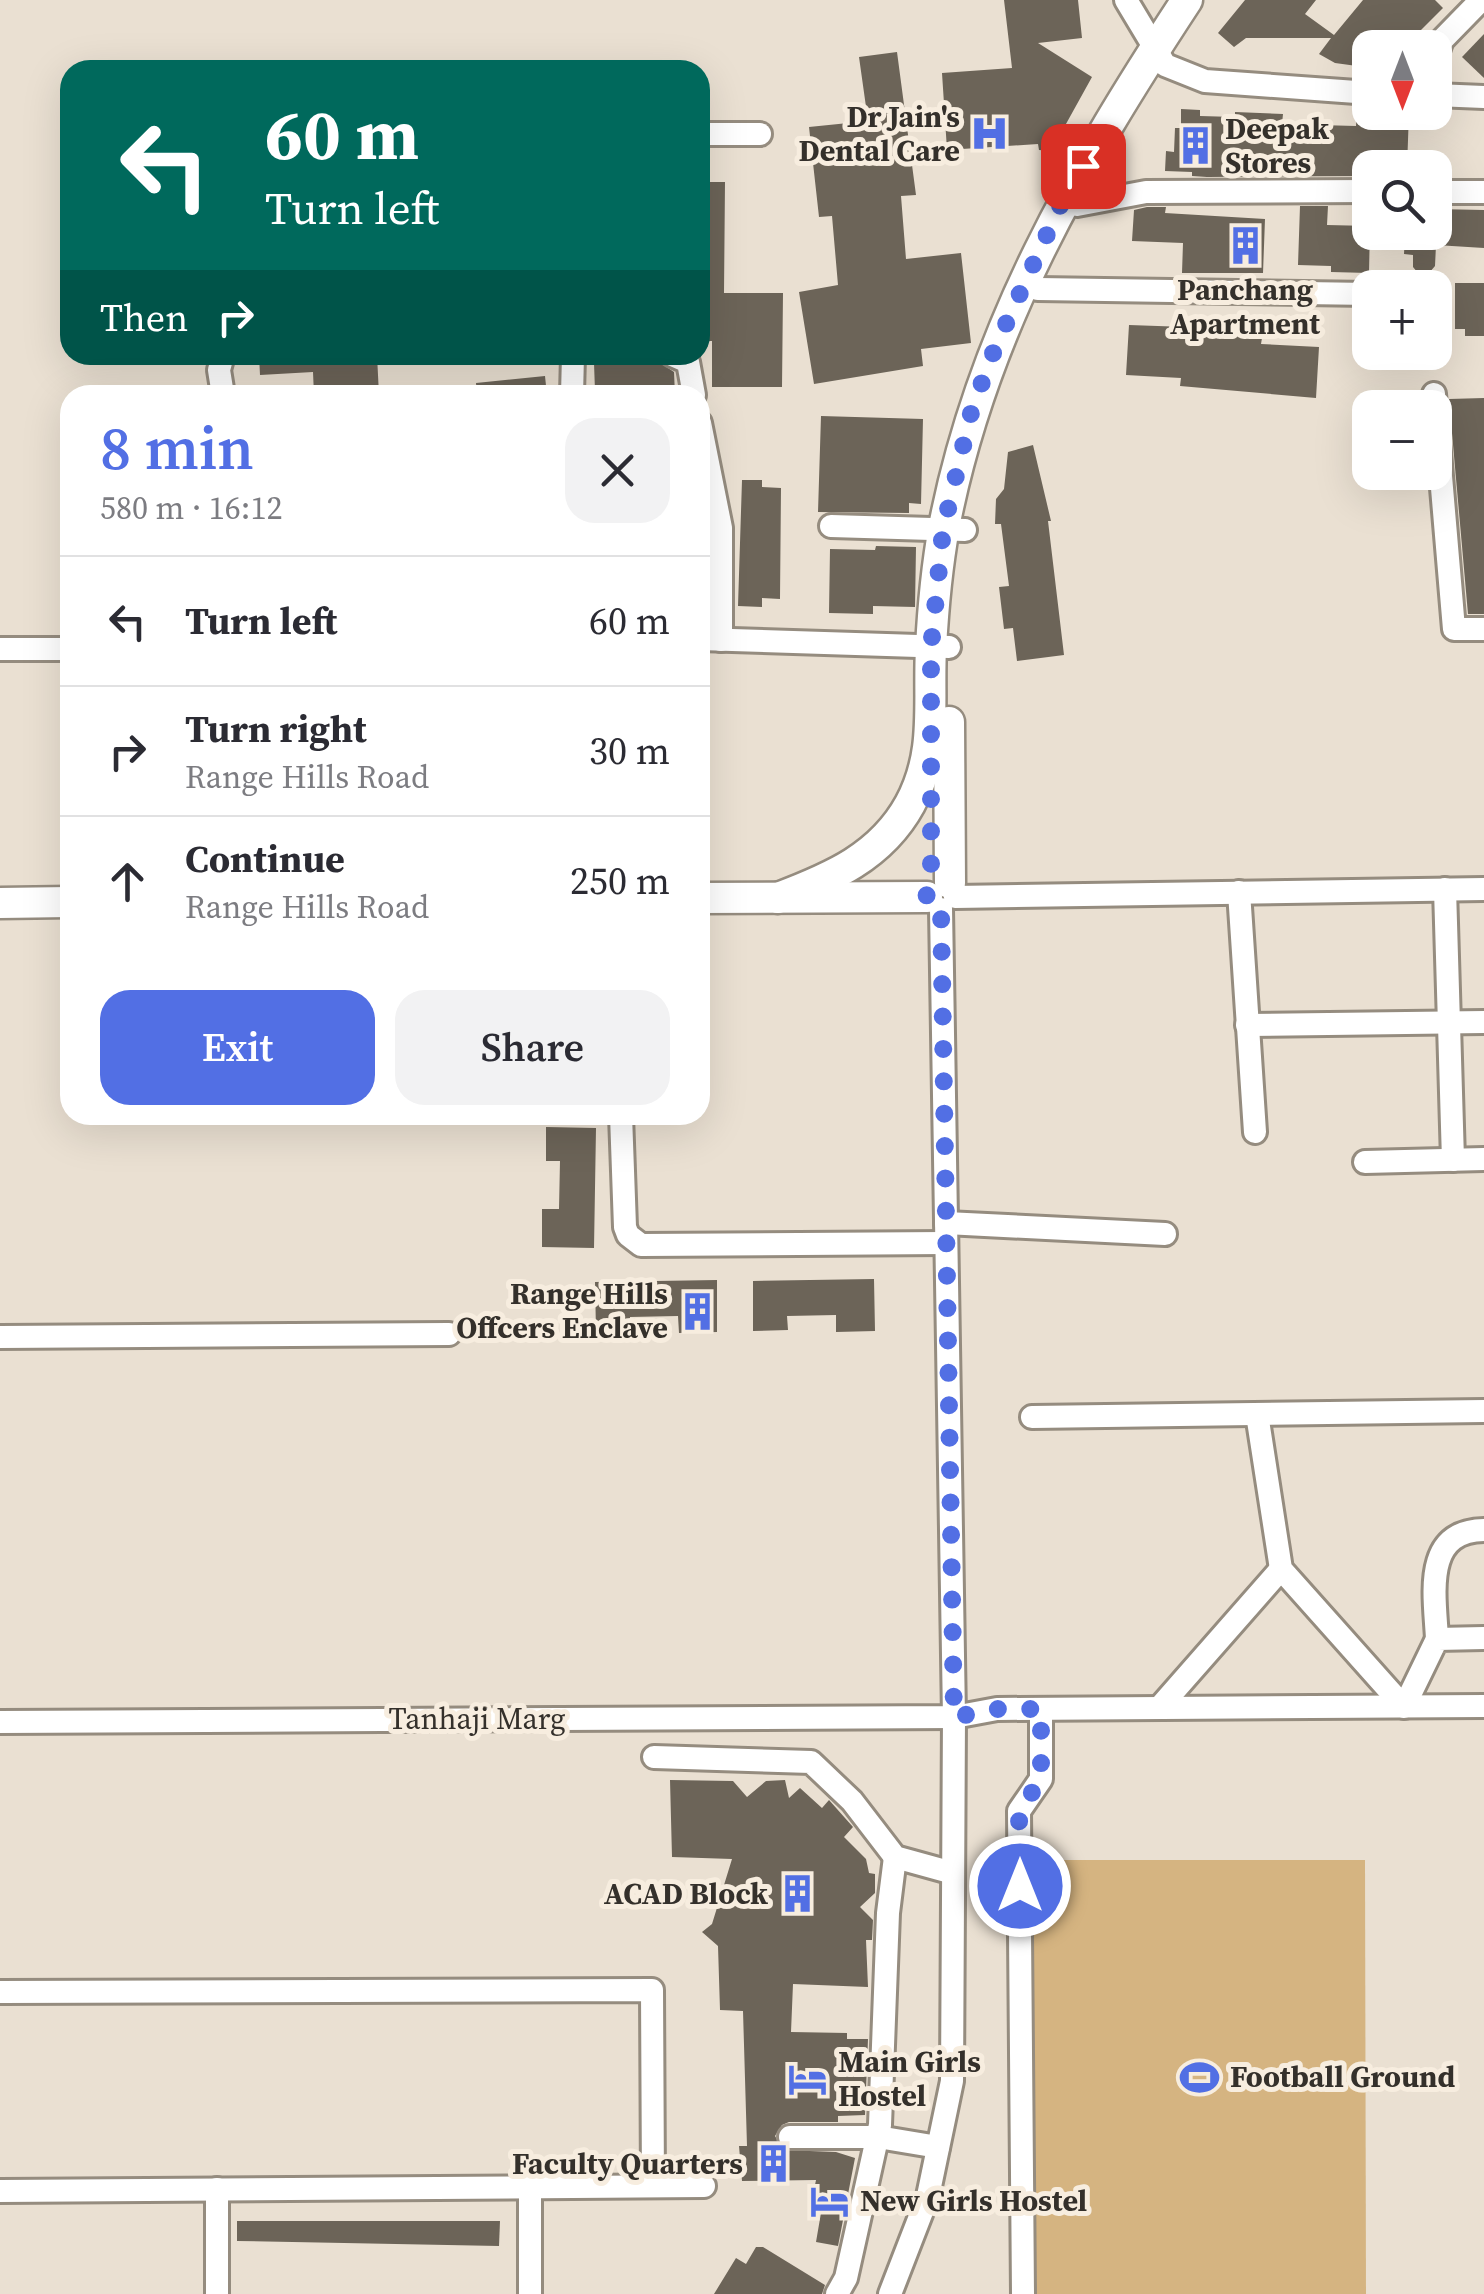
<!DOCTYPE html>
<meta charset="utf-8">
<style>
body{margin:0;font-family:"Source Serif 4",serif;background:#f2f2f3;color:#2b2b33;height:100vh;display:flex;flex-direction:column;font-size:38px;white-space:nowrap}
*{box-sizing:border-box;margin:0}
p{font-size:32px;color:#7c7c81}
.icon{flex:none;width:55px;height:55px;fill:none;stroke:currentColor;stroke-width:2;stroke-linecap:round;stroke-linejoin:round}
.map{position:relative;flex:1;overflow:hidden}
.details{position:absolute;left:60px;top:385px;width:650px;height:740px;display:flex;flex-direction:column;background:#fff;border-radius:30px;box-shadow:0 10px 40px #0002}
.details>*{flex:none}
.banner{position:absolute;left:60px;top:60px;width:650px;height:305px;border-radius:30px;box-shadow:0 10px 40px #0002;background:#00695c;color:#fff;overflow:hidden}
.needle{width:65px;rotate:180deg}
.controls{position:absolute;left:1352px;top:30px;display:grid;gap:20px}
.controls a{display:grid;place-items:center;width:100px;height:100px;border-radius:20px;background:#fff;box-shadow:0 10px 40px #0002;font-size:50px}
.pin{position:absolute;display:grid;place-items:center;width:85px;height:85px;color:#fff;margin:-42px;border-radius:20px;box-shadow:0 5px 15px #0006}
.me{position:absolute;width:110px;margin:-55px;rotate:0deg;stroke-linejoin:round;filter:drop-shadow(0 0 8px #0008)}
.turn{display:flex;align-items:center;gap:35px;height:210px;padding:0 40px;font-size:45px}
.turn .icon{width:130px;height:130px;stroke-width:2.5}
.turn b{display:block;font-size:70px;line-height:85px}
.then{display:flex;align-items:center;height:95px;padding:0 40px;background:#0003;gap:20px;font-size:38px}
.round{display:grid;place-items:center;flex:none;width:105px;height:105px;border-radius:30px;background:#f2f2f3}
.overview{display:flex;align-items:center;justify-content:space-between;height:170px;padding:0 40px}
h1{font-size:60px;font-weight:600;line-height:75px;color:#526fe4}
.cta{display:flex;gap:20px;margin-top:auto;padding:20px 40px}
.cta a{flex:1;height:115px;border-radius:30px;background:#526fe4;color:#fff;font-size:40px;font-weight:600;line-height:115px;text-align:center}
.cta a+a{background:#f2f2f3;color:#2b2b33}
ul{padding:0;list-style:none}
li{display:flex;align-items:center;gap:30px;height:130px;padding:0 40px;border-top:2px solid #e1e1e2}
li div{flex:1}
li b{display:block;font-size:38px}
li em{font-style:normal}
.map>svg:first-child{display:block}
.green{fill:#d5b481}
.building{fill:#6c6458}
.lines{fill:none;stroke-linecap:round;stroke-linejoin:round}
.minor-casing{stroke:#958c7f;stroke-width:28}
.major-casing{stroke:#958c7f;stroke-width:35}
.minor{stroke:#fff;stroke-width:22}
.major{stroke:#fff;stroke-width:30}
.route{stroke:#526fe4;stroke-width:18;stroke-dasharray:0 32.4}
.labels{text-anchor:middle;stroke-width:10;stroke-linejoin:round;paint-order:stroke}
.poi-label{font-size:30px;font-weight:bold;fill:#34302b;stroke:#f7eddf;text-anchor:end}
.street-label{font-size:30px;fill:#34302b;stroke:#f7eddf}
</style>
<div class="map">
<svg width="1484" height="2294" viewBox="0 0 1484 2294">
<rect width="100%" height="100%" fill="#eae0d2"/>
<path class="green" d="M1034 1860H1365L1366 2294H1034Z"/>
<g class="building">
<path d="M1004 0H1078L1082 38 1038 43 1092 77 1051 151 1039 150 1038 144 947 150 942 73 1012 68Z"/>
<path d="M1245 0H1316L1305 14 1334 35 1363 0H1435L1443 8 1403 48H1370V65L1357 66 1335 63 1319 54 1331 38H1246L1234 47 1218 33Z"/>
<path d="M1484 34V78L1462 57Z"/>
<path d="M897 52 916 195 901 196 906 259 961 253 971 343 921 349 923 366 814 384 799 292 838 285 832 216 819 217 809 127 868 121 859 57Z"/>
<path d="M1181 109 1200 110V116L1235 117V112L1283 114 1282 124 1356 126 1357 112H1409L1407 168H1370V176L1207 177 1192 176V172L1165 171 1166 151 1174 152 1175 128H1181Z"/>
<path d="M700 182H725L724 293H783L782 387H712V341H700Z"/>
<path d="M1300 206H1328L1327 225 1370 226 1369 273 1331 272V266L1298 265Z"/>
<path d="M1147 207H1166L1165 213 1265 219 1263 273H1182L1183 243 1132 241 1134 210Z"/>
<path d="M1435 209 1484 210V248L1436 245 1435 266 1429 273H1418L1413 267V255L1404 254 1405 232H1435Z"/>
<path d="M1455 283H1484V336H1465V329H1455Z"/>
<path d="M1129 325 1215 328V334L1262 338 1261 344 1319 347 1316 398 1180 386 1181 378 1126 375Z"/>
<path d="M259 355H377L379 395H314L313 372 260 375Z"/>
<path d="M659 362 674 372 675 395H606V390L595 391 594 363Z"/>
<path d="M545 376 547 395H477L476 383Z"/>
<path d="M1484 398V614H1468L1449 399Z"/>
<path d="M821 416 923 419 921 504 909 503V513L818 512Z"/>
<path d="M1033 445 1051 521H1048L1064 655 1017 661 1013 628 1004 629 999 587 1009 586 1001 524H995L996 499 1004 489 1008 452Z"/>
<path d="M742 480H762V487L781 488 780 599 762 598V607L738 606Z"/>
<path d="M876 546 916 547 915 607 873 606V614L829 613 830 549 875 550Z"/>
<path d="M546 1127 596 1128 594 1248 542 1247V1209H559L560 1161H546Z"/>
<path d="M874 1279 875 1331 836 1332V1315L787 1316 788 1330 753 1331V1281Z"/>
<path d="M717 1280V1332L679 1333 678 1316 630 1317V1331L596 1332 595 1282Z"/>
<path d="M670 1780 733 1781 747 1797 766 1781 785 1780 789 1798 800 1788 822 1808 829 1800 853 1827 844 1837 866 1859 869 1873 875 1874V1893L860 1907 873 1920 872 1940H866L868 1987 793 1984 791 2032 847 2033V2039H868L865 2115 838 2116V2122H789L782 2125 775 2136 783 2150 836 2152 855 2158 838 2246 816 2242 822 2207 811 2205 816 2180 742 2181 739 2146H747L743 2011 720 2010 718 1946 702 1932 712 1924 732 1859 672 1857Z"/>
<path d="M237 2221H500L499 2246 237 2241Z"/>
<path d="M756 2247H763L825 2285 822 2294H714L736 2258 746 2264Z"/>
</g>
<g class="lines">
<defs>
<g id="minor">
<path d="M1126 0 1165 65 1205 81 1370 93"/>
<path d="M1435 59 1442 40 1481 0"/>
<path d="M1435 95 1484 97"/>
<path d="M700 134H760"/>
<path d="M1435 192H1484"/>
<path d="M1077 205 1146 192 1370 191"/>
<path d="M1038 289 1370 294"/>
<path d="M223 355 219 370 223 395"/>
<path d="M672 355 688 362 694 395"/>
<path d="M1434 394 1454 629H1484"/>
<path d="M572 395 573 355"/>
<path d="M700 423 721 528V640"/>
<path d="M831 526 965 530"/>
<path d="M700 639 949 647"/>
<path d="M0 649H70"/>
<path d="M1445 889 1453 1160"/>
<path d="M1239 892 1255 1132"/>
<path d="M955 897 1484 889"/>
<path d="M1247 1025 1484 1022"/>
<path d="M621 1115 625 1227 628 1235 641 1245 946 1243"/>
<path d="M1365 1162 1484 1159"/>
<path d="M946 1223 1165 1234"/>
<path d="M0 1337 449 1334"/>
<path d="M1257 1414 1281 1569 1404 1707 1437 1639 1484 1638"/>
<path d="M1032 1417 1484 1411"/>
<path d="M1437 1639C1435 1596 1422 1531 1484 1530"/>
<path d="M1159 1708 1281 1569"/>
<path d="M0 1722 954 1717 997 1709 1484 1706"/>
<path d="M654 1757 811 1762 852 1801 895 1857 953 1873"/>
<path d="M0 1992 652 1990 653 2186"/>
<path d="M790 2137H878L938 2147"/>
<path d="M217 2189V2294"/>
<path d="M0 2191 704 2186"/>
<path d="M530 2294V2187"/>
<path d="M837 2294 846 2278 880 2125 888 1913 895 1857"/>
<path d="M890 2294 928 2196 952 2081 954 1717 941 909"/>
<path d="M1023 2294 1019 1811 1041 1779V1709"/>
</g>
<g id="major">
<path d="M949 722 950 883"/>
<path d="M700 898 927 897"/>
<path d="M778 898C831 878 881 857 910 804 938 752 928 704 931 648 933 609 937 566 944 527 982 330 1078 166 1187 0"/>
<path d="M0 903 70 902"/>
</g>
</defs>
<use href="#minor" class="minor-casing"/>
<use href="#major" class="major-casing"/>
<use href="#minor" class="minor"/>
<use href="#major" class="major"/>
</g>
<g class="lines">
<path class="route" d="M1020 1886 1019 1812 1041 1779V1709H997L954 1717 941 909 932 906 926 897 931 883V647L943 530 972 409 995 348 1065 195 1083 166"/>
</g>
<defs>
<symbol id="hospital-bare" viewBox="-9 -9 18 18"><path d="M-5-5h3v3.5h4V-5h3V5h-3V1.5h-4V5h-3Z" fill="#526fe4" stroke="#f7eddf" stroke-width="2.5" paint-order="stroke"/></symbol>
<symbol id="building-bare" viewBox="-9 -9 18 18"><path d="M-4-6H4V6H1V3H-1V6H-4ZM-2.5-4.3h1.7v1.8h-1.7ZM.8-4.3h1.7v1.8H.8ZM-2.5-1h1.7V.8h-1.7ZM.8-1h1.7V.8H.8Z" fill="#526fe4" stroke="#f7eddf" stroke-width="2.5" paint-order="stroke"/></symbol>
<symbol id="stadium-bare" viewBox="-9 -9 18 18"><path d="M0-5a6.5 5 0 1 0 0 10a6.5 5 0 1 0 0-10ZM-3.5-1.8h7v3.6h-7Z" fill="#526fe4" stroke="#f7eddf" stroke-width="2.5" paint-order="stroke"/></symbol>
<symbol id="hotel-bare" viewBox="-9 -9 18 18"><path d="M-6-4.5h1.5V1H6V5H4.5V3h-9V5H-6ZM-4 0a1.8 1.8 0 1 1 3.6 0ZM.5 0V-2.5h3Q6-2.5 6 0Z" fill="#526fe4" stroke="#f7eddf" stroke-width="2.5" paint-order="stroke"/></symbol>
</defs>
<g fill-rule="evenodd">
<use href="#hospital-bare" x="962" y="106" width="55" height="55"/>
<use href="#building-bare" x="1168" y="118" width="55" height="55"/>
<use href="#building-bare" x="1218" y="218" width="55" height="55"/>
<use href="#building-bare" x="670" y="1284" width="55" height="55"/>
<use href="#building-bare" x="770" y="1866" width="55" height="55"/>
<use href="#stadium-bare" x="1172" y="2050" width="55" height="55"/>
<use href="#hotel-bare" x="780" y="2052" width="55" height="55"/>
<use href="#building-bare" x="746" y="2136" width="55" height="55"/>
<use href="#hotel-bare" x="802" y="2174" width="55" height="55"/>
</g>
<g class="labels">
<g class="poi-label">
<text x="960" y="127">Dr Jain's<tspan x="960" dy="34">Dental Care</tspan></text>
<text x="1225" y="139" text-anchor="start">Deepak<tspan x="1225" dy="34">Stores</tspan></text>
<text x="1245" y="300" text-anchor="middle">Panchang<tspan x="1245" dy="34">Apartment</tspan></text>
<text x="668" y="1304">Range Hills<tspan x="668" dy="34">Offcers Enclave</tspan></text>
<text x="768" y="1904">ACAD Block</text>
<text x="838" y="2072" text-anchor="start">Main Girls<tspan x="838" dy="34">Hostel</tspan></text>
<text x="1230" y="2087" text-anchor="start">Football Ground</text>
<text x="743" y="2174">Faculty Quarters</text>
<text x="860" y="2211" text-anchor="start">New Girls Hostel</text>
</g>
<g class="street-label">
<text x="477" y="1729">Tanhaji Marg</text>
</g>
</g>
</svg>
<div class="controls">
<a><svg class="needle" viewBox="-14 -14 28 28"><path d="M0-13l5 13h-10z" fill="#e53935"/><path d="M0 13l5-13h-10z" fill="#7c7c81"/></svg></a>
<a><svg class="icon" aria-label="search" viewBox="0 0 24 24"><circle cx="10" cy="10" r="6"/><path d="M15 15l6 6"/></svg></a>
<a>+</a>
<a>−</a>
</div>
<div class="pin" style="left:1083px;top:166px;background:#d93025"><svg class="icon" aria-label="arrive" viewBox="0 0 24 24"><path d="M6 21V4h12l-3 4 3 4H6"/></svg></div>
<svg class="me" style="left:1020px;top:1886px" viewBox="-20 -20 40 40"><circle r="17" fill="#526fe4" stroke="#fff" stroke-width="3"/><path d="M0-11L8 9 0 5-8 9z" fill="#fff"/></svg>
<div class="banner">
<div class="turn"><svg class="icon" aria-label="left" viewBox="0 0 24 24"><path d="M17 20v-9H6M10 6l-5 5 5 5"/></svg><div><b>60 m</b>Turn left</div></div>
<div class="then">Then<svg class="icon" aria-label="right" viewBox="0 0 24 24"><path d="M7 20v-9h11M14 6l5 5-5 5"/></svg></div>
</div>
<section class="details">
<div class="overview"><div><h1>8 min</h1><p>580 m · 16:12</p></div><a class="round"><svg class="icon" aria-label="close" viewBox="0 0 24 24"><path d="M6 6l12 12M18 6L6 18"/></svg></a></div>
<ul>
<li><svg class="icon" aria-label="left" viewBox="0 0 24 24"><path d="M17 20v-9H6M10 6l-5 5 5 5"/></svg><div><b>Turn left</b></div><em>60 m</em></li>
<li><svg class="icon" aria-label="right" viewBox="0 0 24 24"><path d="M7 20v-9h11M14 6l5 5-5 5"/></svg><div><b>Turn right</b><p>Range Hills Road</p></div><em>30 m</em></li>
<li><svg class="icon" aria-label="ahead" viewBox="0 0 24 24"><path d="M12 20V5M6 11l6-6 6 6"/></svg><div><b>Continue</b><p>Range Hills Road</p></div><em>250 m</em></li>
</ul>
<div class="cta"><a>Exit</a><a>Share</a></div>
</section>
</div>
